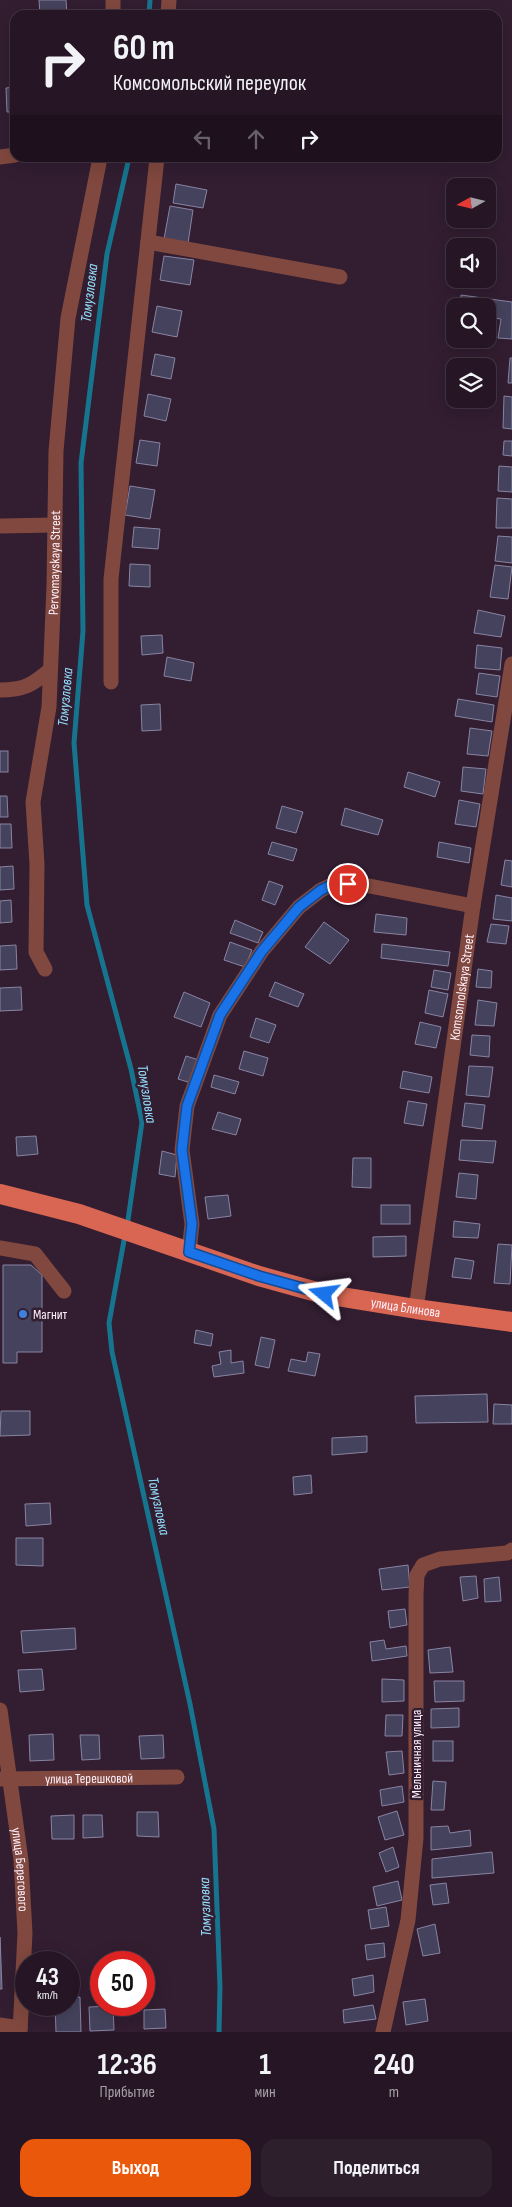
<!DOCTYPE html>
<html lang="ru">
<meta charset="utf-8">
<style>
body{margin:0;font-family:"Sofia Sans Condensed",sans-serif;background:#2e1f2d;color:#f1f3f6;height:100vh;display:flex;flex-direction:column;font-size:19px;white-space:nowrap}
*{box-sizing:border-box;margin:0}
p{font-size:16px;color:#a49fa7}
.icon{flex:none;width:28px;height:28px;fill:none;stroke:currentColor;stroke-width:2;stroke-linecap:round;stroke-linejoin:round}
.map{position:relative;height:2032px;overflow:hidden}
.details{display:flex;flex-direction:column;background:#261625;flex:1}
.details>*{flex:none}
.banner{position:absolute;left:10px;top:10px;width:492px;height:152px;border-radius:15px;box-shadow:0 5px 20px #0002,0 0 0 1px #423542;background:#261625;color:#f1f3f6;overflow:hidden}
.needle{width:32px;rotate:262deg}
.controls{position:absolute;left:446px;top:178px;display:grid;gap:10px}
.controls a{display:grid;place-items:center;width:50px;height:50px;border-radius:10px;background:#261625;box-shadow:0 5px 20px #0002,0 0 0 1px #423542;font-size:25px}
.speed{position:absolute;left:15px;top:1951px;display:flex;gap:10px;font-size:25px;font-weight:700;text-align:center}
.speed>*{display:grid;place-content:center;width:65px;height:65px;border-radius:50%;background:#261625;box-shadow:0 5px 20px #0002,0 0 0 1px #423542;line-height:1}
.speed small{font-size:12px;font-weight:400}
.speed .limit{border:8px solid #d22;background:#fff;color:#111}
.pin{position:absolute;display:grid;place-items:center;width:42px;height:42px;color:#fff;margin:-21px;border:2px solid #fff;border-radius:50%;box-shadow:0 1px 5px #0007}
.me{position:absolute;width:55px;margin:-28px;rotate:286deg;stroke-linejoin:round;filter:drop-shadow(0 0 4px #0008)}
.turn{display:flex;align-items:center;gap:18px;height:105px;padding:0 20px;font-size:22px}
.turn .icon{width:65px;height:65px;stroke-width:2.5}
.turn b{display:block;font-size:35px;line-height:42px}
.lanes{display:flex;align-items:center;height:48px;padding:0 20px;background:#0003;justify-content:center;gap:25px;direction:ltr}
.lanes .off{opacity:.35}
.eta{display:flex;justify-content:space-evenly;align-items:center;height:85px;text-align:center}
.eta b{font-size:30px;font-weight:700;line-height:35px}
.button{display:flex;gap:10px;margin-top:auto;padding:10px 20px}
.button a{flex:1;height:58px;border-radius:15px;background:#ea580c;color:#fff;font-size:20px;font-weight:700;line-height:58px;text-align:center}
.button a+a{background:#2e1f2d;color:#f1f3f6}
.map>svg:first-child{display:block}
.lines{fill:none;stroke-linecap:round;stroke-linejoin:round}
.stream{stroke:#17748f;stroke-width:5}
.building{fill:#45425d;stroke:#8884a3}
.minor{stroke:#80483e;stroke-width:15}
.major{stroke:#d86652;stroke-width:20}
.route-casing{stroke:#114b97;stroke-width:12}
.route{stroke:#1a73e8;stroke-width:9}
.shop-dot{fill:#3f7fe0;stroke:#321d31;stroke-width:2}
.labels{text-anchor:middle;stroke-width:5;stroke-linejoin:round;paint-order:stroke}
.street-label{font-size:14px;fill:#fdeffc;stroke:#321d31}
.poi-label{font-size:14px;fill:#fdeffc;stroke:#321d31;text-anchor:start}
.water-label{font-size:15px;font-style:italic;fill:#94e1fe;stroke:#321d31}
</style>
<div class="map">
<svg width="512" height="2032" viewBox="0 0 512 2032">
<rect width="100%" height="100%" fill="#321d31"/>
<g class="lines">
<g class="stream">
<path d="M149 15 150 0"/>
<path d="M127 1227 142 1122 131 1069 87 905 74 743 83 631 81 463 107 254 129 158"/>
<path d="M125 1235 109 1323 112 1352 190 1704 214 1829 220 1987 219 2032"/>
</g>
</g>
<g class="building">
<path d="M39 0H66L67 15H40Z"/>
<path d="M15 87V112H7L6 88Z"/>
<path d="M176 184 207 190 203 208 173 203Z"/>
<path d="M170 206 193 210 188 243 164 239Z"/>
<path d="M164 256 194 260 190 285 160 280Z"/>
<path d="M461 295 512 302V339L498 338 501 319 488 317V306H460Z"/>
<path d="M157 306 182 311 177 337 152 332Z"/>
<path d="M456 339H475L474 343 456 340Z"/>
<path d="M155 354 175 358 171 379 151 375Z"/>
<path d="M510 358H512V383H508Z"/>
<path d="M148 394 171 399 166 421 144 416Z"/>
<path d="M504 396 512 397V429L503 428Z"/>
<path d="M140 440 160 443 157 466 136 463Z"/>
<path d="M504 441H512V456L503 455Z"/>
<path d="M499 466 512 467V492L498 491Z"/>
<path d="M130 486 155 490 150 519 125 515Z"/>
<path d="M497 498 512 499V528H496Z"/>
<path d="M134 527 160 529 158 549 132 547Z"/>
<path d="M498 536 512 537V563L495 561Z"/>
<path d="M130 564 150 565V587L129 586Z"/>
<path d="M495 565 512 567 508 599 490 597Z"/>
<path d="M478 610 505 616 501 637 474 633Z"/>
<path d="M162 635 163 653 142 655 141 636Z"/>
<path d="M477 645 502 648 500 670 475 668Z"/>
<path d="M167 657 194 663 191 681 164 676Z"/>
<path d="M479 673 500 676 497 697 476 694Z"/>
<path d="M458 699 494 705 492 722 455 716Z"/>
<path d="M160 704 161 730 142 731 141 705Z"/>
<path d="M470 728 492 731 488 756 467 754Z"/>
<rect x="0" y="751" width="8" height="21"/>
<path d="M463 767 486 769 483 794 461 791Z"/>
<path d="M408 772 440 782 435 797 404 787Z"/>
<path d="M0 796H7L8 817H0Z"/>
<path d="M459 800 480 804 476 827 455 824Z"/>
<path d="M282 806 303 812 296 833 276 828Z"/>
<path d="M345 808 383 820 378 835 341 825Z"/>
<path d="M0 824H11L12 848H0Z"/>
<path d="M272 842 297 849 293 861 268 854Z"/>
<path d="M439 842 471 848 469 863 437 857Z"/>
<path d="M505 860 512 861V887L501 885Z"/>
<path d="M13 866 14 889 0 890V867Z"/>
<path d="M269 881 283 886 275 905 262 900Z"/>
<path d="M496 895 512 898V921L493 919Z"/>
<path d="M11 900 12 922 0 923V901Z"/>
<path d="M376 914 407 918 406 935 374 932Z"/>
<path d="M235 920 263 932 258 943 230 933Z"/>
<path d="M324 922 349 940 330 964 305 947Z"/>
<path d="M491 924 509 926 506 944 487 942Z"/>
<path d="M230 942 252 950 245 967 224 960Z"/>
<path d="M382 944 450 952 448 966 381 958Z"/>
<path d="M16 945 17 969 0 970V946Z"/>
<path d="M478 969 492 971 491 988 476 987Z"/>
<path d="M434 970 451 973 448 990 431 987Z"/>
<path d="M275 982 304 994 298 1007 269 996Z"/>
<path d="M21 987 22 1010 0 1011V988Z"/>
<path d="M429 990 448 994 443 1017 425 1013Z"/>
<path d="M184 992 210 1003 201 1027 174 1017Z"/>
<path d="M478 1000 497 1003 494 1026 475 1025Z"/>
<path d="M256 1018 276 1025 269 1043 250 1037Z"/>
<path d="M420 1022 441 1027 436 1048 415 1044Z"/>
<path d="M472 1035 490 1036 489 1057 470 1055Z"/>
<path d="M244 1051 268 1058 263 1076 239 1069Z"/>
<path d="M186 1056 199 1060 191 1083 178 1079Z"/>
<path d="M469 1066 493 1067 489 1097 466 1095Z"/>
<path d="M403 1071 432 1077 429 1093 400 1088Z"/>
<path d="M214 1075 239 1082 235 1094 211 1087Z"/>
<path d="M408 1101 427 1104 423 1126 404 1123Z"/>
<path d="M465 1103 485 1105 482 1129 462 1126Z"/>
<path d="M218 1112 241 1119 236 1135 212 1129Z"/>
<path d="M36 1136 38 1154 17 1156 16 1137Z"/>
<path d="M461 1140 496 1141 493 1163 459 1160Z"/>
<path d="M162 1151 177 1155 175 1177 159 1174Z"/>
<path d="M353 1158H371V1188L352 1187Z"/>
<path d="M459 1173 478 1175 476 1199 456 1197Z"/>
<path d="M228 1195 231 1216 208 1219 205 1197Z"/>
<rect x="381" y="1205" width="29" height="19"/>
<path d="M454 1221 480 1224 478 1238 453 1237Z"/>
<path d="M406 1236V1256L373 1257V1237Z"/>
<path d="M498 1244 512 1245 510 1284 494 1283Z"/>
<path d="M455 1258 474 1261 471 1279 452 1277Z"/>
<path d="M3 1265H31L42 1275V1352H17V1363H3Z"/>
<path d="M196 1330 213 1334 211 1346 194 1343Z"/>
<path d="M261 1337 275 1340 269 1368 255 1365Z"/>
<path d="M231 1350V1363L243 1361 244 1373 214 1377 212 1366 221 1364 219 1352Z"/>
<path d="M308 1352 320 1354 315 1376 288 1371 291 1359 306 1362Z"/>
<path d="M487 1394 488 1422 416 1423 415 1396Z"/>
<path d="M494 1404 512 1405V1424H493Z"/>
<path d="M1 1411H30V1435L0 1436Z"/>
<path d="M367 1436V1452L332 1455V1438Z"/>
<path d="M311 1475 312 1493 294 1495 293 1477Z"/>
<path d="M50 1503 51 1524 26 1526 25 1504Z"/>
<path d="M16 1538H43V1566L16 1565Z"/>
<path d="M408 1565 410 1587 382 1590 379 1569Z"/>
<path d="M476 1576 478 1598 463 1601 460 1577Z"/>
<path d="M499 1577 501 1601 485 1602 484 1579Z"/>
<path d="M405 1609 407 1625 390 1628 388 1611Z"/>
<path d="M75 1628 76 1649 23 1653 21 1631Z"/>
<path d="M384 1640 386 1649 406 1646 407 1656 372 1661 370 1642Z"/>
<path d="M450 1647 453 1672 430 1673 428 1650Z"/>
<path d="M42 1669 44 1690 20 1692 18 1670Z"/>
<path d="M382 1679 404 1680V1701L382 1702Z"/>
<path d="M434 1681H464V1701L435 1702Z"/>
<path d="M459 1708V1727L431 1728V1709Z"/>
<path d="M386 1715H403L402 1736H385Z"/>
<path d="M53 1734 54 1760 30 1761 29 1735Z"/>
<path d="M80 1735H99L100 1759 82 1760Z"/>
<path d="M163 1735 164 1758 141 1759 139 1736Z"/>
<rect x="433" y="1741" width="20" height="20"/>
<path d="M402 1751 404 1773 389 1775 386 1752Z"/>
<path d="M433 1781 446 1782 444 1810H431Z"/>
<path d="M402 1786 404 1802 382 1806 380 1790Z"/>
<path d="M397 1811 404 1835 385 1840 378 1817Z"/>
<path d="M137 1812H158L159 1837 137 1836Z"/>
<path d="M74 1815V1839H52L51 1816Z"/>
<path d="M83 1815H102L103 1837 83 1838Z"/>
<path d="M448 1826 450 1833 470 1830 471 1846 431 1850V1827Z"/>
<path d="M393 1847 399 1867 386 1872 379 1853Z"/>
<path d="M492 1852 494 1873 432 1878V1859Z"/>
<path d="M398 1881 402 1900 377 1906 373 1887Z"/>
<path d="M446 1883 449 1903 433 1905 430 1885Z"/>
<path d="M386 1907 389 1926 371 1929 368 1910Z"/>
<path d="M435 1924 440 1953 423 1956 417 1929Z"/>
<path d="M0 1937 2 1989H0Z"/>
<path d="M384 1943 385 1957 367 1960 365 1945Z"/>
<path d="M373 1975 374 1992 354 1996 352 1979Z"/>
<path d="M80 1997 81 2032H56L55 2005H69V1998Z"/>
<path d="M425 1999 428 2021 406 2025 403 2002Z"/>
<path d="M373 2005 376 2019 344 2023 343 2010Z"/>
<path d="M113 2006 114 2030 90 2031 89 2007Z"/>
<path d="M165 2009 166 2028 144 2029V2010Z"/>
</g>
<g class="lines">
<g class="minor">
<path d="M113 15V0"/>
<path d="M168 15 169 0"/>
<path d="M0 157 15 155"/>
<path d="M148 242 340 277"/>
<path d="M0 526 55 525"/>
<path d="M111 682V579L157 158"/>
<path d="M0 690C24 690 32 685 50 670"/>
<path id="s1" d="M45 969 36 952 37 864 33 802 49 707 54 585 56 451 68 318 100 158"/>
<path d="M0 1248 35 1254 64 1291"/>
<path d="M189 1252 192 1224 182 1150 187 1106 220 1015 262 951 299 907 321 890 336 883 359 884 473 906"/>
<path id="s2" d="M416 1309 473 906 512 664"/>
<path id="s3" d="M0 1710 21 1860 25 1933 20 2032"/>
<path id="s4" d="M0 1779 177 1777"/>
<path d="M0 2025 20 2028"/>
<path d="M383 2032 408 1920 416 1838V1595L417 1575 423 1565 440 1559 507 1553 512 1550"/>
</g>
<path class="major" id="s5" d="M0 1194 79 1214 259 1276 324 1294 416 1309 512 1322"/>
</g>
<g class="lines">
<defs>
<path id="route" d="M324 1294 259 1276 189 1252 192 1224 182 1150 187 1106 220 1015 262 951 299 907 321 890 336 883 348 884"/>
</defs>
<use href="#route" class="route-casing"/>
<use href="#route" class="route"/>
</g>
<circle class="shop-dot" cx="23" cy="1314" r="5"/>
<g class="labels">
<g class="street-label">
<text dy="5" stroke="none"><textPath href="#s1" startOffset="410">Pervomayskaya Street</textPath></text>
<text dy="5" stroke="none"><textPath href="#s2" startOffset="325">Komsomolskaya Street</textPath></text>
<text dy="5" stroke="none"><textPath href="#s5" startOffset="422">улица Блинова</textPath></text>
<text transform="translate(416 1754) rotate(-90)" y="5">Мельничная улица</text>
<text dy="5" stroke="none"><textPath href="#s4" startOffset="89">улица Терешковой</textPath></text>
<text dy="5" stroke="none"><textPath href="#s3" startOffset="161">улица Берегового</textPath></text>
</g>
<g class="poi-label">
<text x="33" y="1319">Магнит</text>
</g>
<g class="water-label">
<text transform="translate(89 293) rotate(-83)" y="5">Томузловка</text>
<text transform="translate(65 697) rotate(-85)" y="5">Томузловка</text>
<text transform="translate(147 1094) rotate(81)" y="5">Томузловка</text>
<text transform="translate(159 1506) rotate(78)" y="5">Томузловка</text>
<text transform="translate(205 1907) rotate(-92)" y="5">Томузловка</text>
</g>
</g>
</svg>
<div class="controls">
<a><svg class="needle" viewBox="-14 -14 28 28"><path d="M0-13l5 13h-10z" fill="#e53935"/><path d="M0 13l5-13h-10z" fill="#a49fa7"/></svg></a>
<a><svg class="icon" aria-label="sound" viewBox="0 0 24 24"><path d="M4 9h4l5-4v14l-5-4H4zM17 9q2 3 0 6"/></svg></a>
<a><svg class="icon" aria-label="search" viewBox="0 0 24 24"><circle cx="10" cy="10" r="6"/><path d="M15 15l6 6"/></svg></a>
<a><svg class="icon" aria-label="layers" viewBox="0 0 24 24"><path d="M12 4l9 5-9 5-9-5zM3 14l9 5 9-5"/></svg></a>
</div>
<div class="speed"><div>43<small>km/h</small></div><div class="limit">50</div></div>
<div class="pin" style="left:348px;top:884px;background:#d93025"><svg class="icon" aria-label="arrive" viewBox="0 0 24 24"><path d="M6 21V4h12l-3 4 3 4H6"/></svg></div>
<svg class="me" style="left:324px;top:1294px" viewBox="-20 -20 40 40"><path d="M0-17L14 15 0 8-14 15z" fill="#1a73e8" stroke="#fff" stroke-width="4"/></svg>
<div class="banner">
<div class="turn"><svg class="icon" aria-label="right" viewBox="0 0 24 24"><path d="M7 20v-9h11M14 6l5 5-5 5"/></svg><div><b>60 m</b>Комсомольский переулок</div></div>
<div class="lanes"><svg class="icon off" aria-label="left" viewBox="0 0 24 24"><path d="M17 20v-9H6M10 6l-5 5 5 5"/></svg><svg class="icon off" aria-label="ahead" viewBox="0 0 24 24"><path d="M12 20V5M6 11l6-6 6 6"/></svg><svg class="icon" aria-label="right" viewBox="0 0 24 24"><path d="M7 20v-9h11M14 6l5 5-5 5"/></svg></div>
</div>
</div>
<section class="details">
<div class="eta">
<div><b>12:36</b><p>Прибытие</p></div>
<div><b>1</b><p>мин</p></div>
<div><b>240</b><p>m</p></div>
</div>
<div class="button"><a>Выход</a><a>Поделиться</a></div>
</section>
